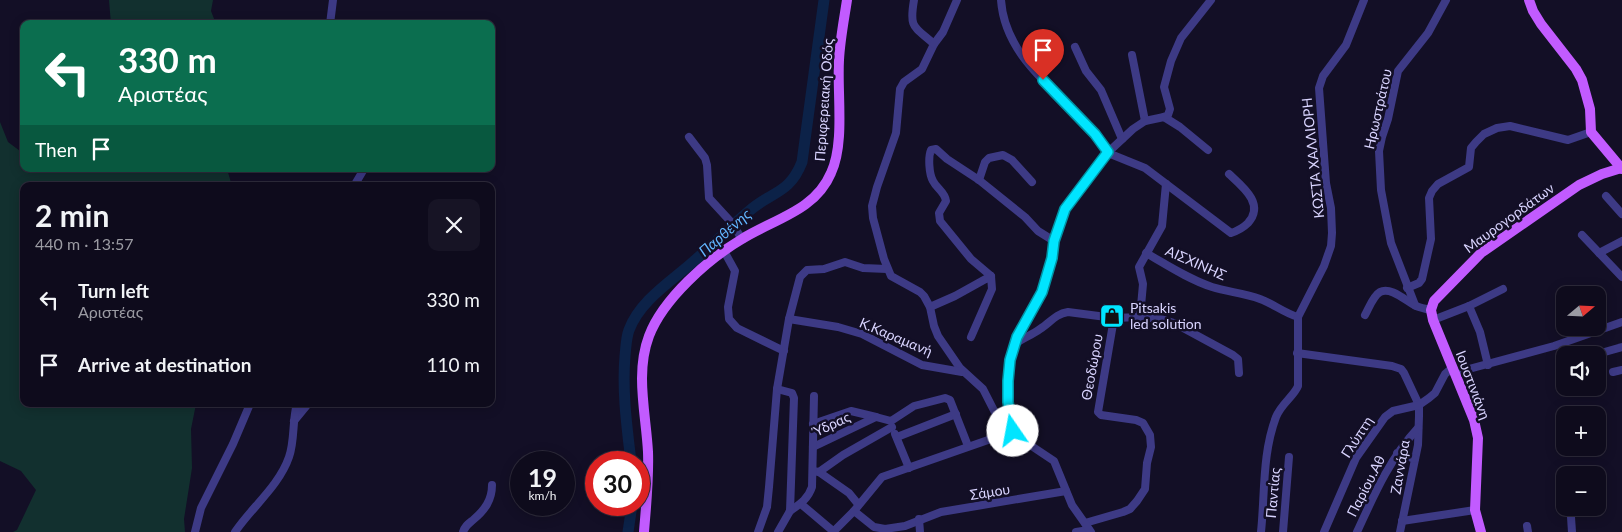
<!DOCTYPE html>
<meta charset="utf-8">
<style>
body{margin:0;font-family:Lato,sans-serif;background:#171425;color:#f1f3f6;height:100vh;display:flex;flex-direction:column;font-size:19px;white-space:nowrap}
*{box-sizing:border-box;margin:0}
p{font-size:16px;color:#9b9ba3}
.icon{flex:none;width:28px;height:28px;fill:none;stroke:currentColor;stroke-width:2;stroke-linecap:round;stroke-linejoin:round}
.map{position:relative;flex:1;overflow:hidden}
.drawer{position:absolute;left:20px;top:182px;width:475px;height:225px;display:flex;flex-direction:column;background:#0e0b1c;border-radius:10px;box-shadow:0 2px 12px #0003,0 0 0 1px #2e2b3b}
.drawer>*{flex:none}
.banner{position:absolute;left:20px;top:20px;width:475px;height:152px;border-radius:10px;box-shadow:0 2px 12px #0003,0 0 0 1px #2e2b3b;background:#0b6e4f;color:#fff;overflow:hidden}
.needle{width:32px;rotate:71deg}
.buttons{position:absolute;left:1556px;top:286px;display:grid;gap:10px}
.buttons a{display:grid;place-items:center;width:50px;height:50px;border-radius:10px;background:#0e0b1c;box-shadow:0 2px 12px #0003,0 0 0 1px #2e2b3b;font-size:25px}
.speed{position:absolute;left:510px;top:451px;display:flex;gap:10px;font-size:25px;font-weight:700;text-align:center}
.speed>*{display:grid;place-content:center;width:65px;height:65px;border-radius:50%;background:#0e0b1c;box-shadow:0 2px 12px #0003,0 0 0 1px #2e2b3b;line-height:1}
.speed small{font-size:12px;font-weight:400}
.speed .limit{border:8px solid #d22;background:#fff;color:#111}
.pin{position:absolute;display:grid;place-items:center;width:42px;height:42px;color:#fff;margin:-51px -21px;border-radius:50% 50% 50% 0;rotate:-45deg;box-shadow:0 0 5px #0007}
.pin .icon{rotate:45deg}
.me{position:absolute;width:55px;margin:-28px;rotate:348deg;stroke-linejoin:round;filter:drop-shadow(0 0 4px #0008)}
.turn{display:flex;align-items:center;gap:18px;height:105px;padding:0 15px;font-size:22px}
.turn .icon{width:65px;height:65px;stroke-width:2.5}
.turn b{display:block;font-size:35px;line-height:42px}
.then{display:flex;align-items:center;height:48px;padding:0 15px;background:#0003;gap:10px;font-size:19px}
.round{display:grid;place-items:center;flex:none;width:52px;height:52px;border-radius:10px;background:#171425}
.head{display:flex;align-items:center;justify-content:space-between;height:85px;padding:0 15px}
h1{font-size:30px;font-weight:700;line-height:38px}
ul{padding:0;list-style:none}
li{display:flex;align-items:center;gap:15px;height:65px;padding:0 15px}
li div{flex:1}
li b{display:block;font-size:19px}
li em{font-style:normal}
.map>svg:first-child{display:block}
.green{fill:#12302f}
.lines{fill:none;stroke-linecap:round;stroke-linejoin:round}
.river{stroke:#0c2248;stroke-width:11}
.minor{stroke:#3d3a85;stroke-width:8}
.major{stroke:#c25bff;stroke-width:10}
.route-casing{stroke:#0095a6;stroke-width:12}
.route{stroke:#00e5ff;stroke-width:9}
.labels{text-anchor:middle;stroke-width:5;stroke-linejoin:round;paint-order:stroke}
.street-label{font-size:14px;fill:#d9d4ff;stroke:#130f26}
.poi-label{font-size:14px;fill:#d9d4ff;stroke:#130f26;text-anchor:start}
.water-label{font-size:15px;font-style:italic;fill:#62b6ff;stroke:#130f26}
</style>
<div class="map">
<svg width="1622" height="532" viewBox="0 0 1622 532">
<rect width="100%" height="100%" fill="#130f26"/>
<g class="green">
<path d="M109 0H213L211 11 216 24H111Z"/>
<path d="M0 122 8 142 24 154V169H227L232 186H24V404H196L191 429 192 468 184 519 185 532H13L17 530 36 490 21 471 0 461Z"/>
</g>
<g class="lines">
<g class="river">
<path d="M631 462C627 427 622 392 625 356 626 347 626 338 629 330 640 300 672 281 694 261 713 245 729 228 748 212 771 191 789 195 802 162L824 0"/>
<path d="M628 532 632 505"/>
</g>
<g class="minor">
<path d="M914 0C909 29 914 26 934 44L922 69 904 82 900 89 896 133 877 187 872 206 873 218 884 259 891 276 920 292 924 296 930 307 934 326 938 336 960 368 983 389 1006 434"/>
<path d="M1001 0C1005 59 1060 92 1095 133 1100 139 1103 146 1108 153"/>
<path d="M330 24 333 0"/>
<path d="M934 44 943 32 957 0"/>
<path d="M1075 47 1086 71 1101 90 1122 139"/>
<path d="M1132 55 1145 121"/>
<path d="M1164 117 1180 127 1208 150"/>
<path d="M689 137 705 158 707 165 709 198 731 222 742 239"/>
<path d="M1108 153 1145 168 1231 233C1237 231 1243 228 1248 223 1265 204 1243 187 1229 174"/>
<path d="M979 180 985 162 989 158 1003 155 1012 160 1032 182"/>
<path d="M354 186 364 169"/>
<path d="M1606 196 1622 214"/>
<path d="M1582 235 1622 277"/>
<path d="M724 251 735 271 728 307 729 319 737 328 784 351"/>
<path d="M1146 253C1167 265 1188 279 1212 287 1228 292 1244 293 1260 299 1274 304 1284 313 1298 317"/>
<path d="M1599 253 1622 241"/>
<path d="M991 276 971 259 940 221 939 213 946 201C945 192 937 189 933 181 929 174 928 157 931 150L936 149 947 159 979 180 1025 217 1038 231 1054 241"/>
<path d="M1407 288 1419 283 1422 279 1431 239 1429 198 1432 191 1438 184 1469 167 1471 148 1476 142 1484 134 1497 128 1510 126 1568 140 1591 132"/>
<path d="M1415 305 1391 243 1381 190 1379 151 1382 137 1388 119 1398 71 1428 33 1446 0"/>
<path d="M1469 306 1480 332 1488 365"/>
<path d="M930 307 955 296 991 276 992 289 971 337"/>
<path d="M1365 315C1369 308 1373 296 1380 292 1391 286 1407 302 1416 306 1421 308 1426 309 1431 310"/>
<path d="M1140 317 1143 284 1139 267 1162 226 1166 184"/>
<path d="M789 319 838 327 862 334 922 365 962 372"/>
<path d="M1433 320 1469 306 1503 289"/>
<path d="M1015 344C1023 338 1032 335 1040 329 1050 323 1055 314 1068 312L1114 318 1140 317 1161 319 1174 323 1233 355 1238 359 1239 373"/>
<path d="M1297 353 1392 366 1401 369 1404 373 1419 405V416L1418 445 1400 532"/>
<path d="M1594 355 1622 347"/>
<path d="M1613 372 1622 370"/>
<path d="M1454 373 1554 346 1622 322"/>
<path d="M294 421 308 404"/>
<path d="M813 424 851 411 876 417"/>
<path d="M895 434 909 468"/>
<path d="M897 437 956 414"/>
<path d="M813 447 876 417 891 421 914 406 945 398 950 400 968 446"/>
<path d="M1397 453 1415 459"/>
<path d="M813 471 819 472 843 455 892 427"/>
<path d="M819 472 849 493 858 504"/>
<path d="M801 504 833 531"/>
<path d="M790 511C800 504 808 499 812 487L814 396"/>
<path d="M854 511 874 527 885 529 905 526 941 512 1066 491"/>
<path d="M1571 517 1572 532"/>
<path d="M919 519 920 532"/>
<path d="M1402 521 1475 510"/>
<path d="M1085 523 1123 512 1130 509 1137 501 1145 489 1147 463 1151 447 1150 435 1143 423 1136 420 1101 415 1098 412 1114 318"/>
<path d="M1527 526 1528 532"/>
<path d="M195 532 201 508 233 444 250 404"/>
<path d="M235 532C252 507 279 486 289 457 295 440 292 421 297 404"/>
<path d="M463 532C465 526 468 524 473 520 485 510 492 500 492 485"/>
<path d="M758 532 767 507 769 487 777 389"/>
<path d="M778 532 790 511 794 398 792 393 777 389 789 319 800 277 807 270 824 269 845 262 863 268 887 269"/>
<path d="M833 532 854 511 882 477 1011 432"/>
<path d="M1076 532 1089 530"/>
<path d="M1091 532 1072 505 1054 461 1024 441 1013 431 1008 402 1010 360 1020 330 1036 303 1045 284 1052 258 1054 241 1065 209 1103 157 1133 129 1145 121 1164 117 1168 115 1170 109 1164 87 1171 61 1181 38 1211 0"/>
<path d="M1261 532C1265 494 1262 454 1276 417 1281 404 1294 396 1298 386V317L1324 266 1331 246 1332 233 1331 208 1326 183 1319 88 1323 76 1346 45 1364 0"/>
<path d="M1283 532 1289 457"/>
<path d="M1324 532 1356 458 1385 417 1393 411 1419 405 1429 398 1435 393 1445 374 1452 368"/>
<path d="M1357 532C1374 495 1390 458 1418 428"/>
</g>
<g class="major">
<path d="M1529 0 1533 11 1541 24 1576 69 1582 80 1590 109 1591 132 1622 169"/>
<path d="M644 532C646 506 649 479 648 452 646 414 635 373 649 336 663 299 708 259 742 239 774 219 815 211 831 173 845 143 837 94 839 60 840 40 844 20 847 0"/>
<path d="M1481 532 1475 510 1478 438 1474 420 1433 320 1431 310 1434 301 1481 253 1579 185 1602 174 1621 168"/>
</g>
</g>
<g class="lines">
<defs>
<path id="route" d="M1013 431 1008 402V381L1010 360 1017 337 1042 292 1052 258 1054 241 1065 209 1108 152 1095 134 1043 80"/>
</defs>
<use href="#route" class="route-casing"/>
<use href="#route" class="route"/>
</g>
<defs>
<symbol id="shop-square" viewBox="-11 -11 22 22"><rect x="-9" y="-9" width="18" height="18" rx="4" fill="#00e5ff" stroke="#130f26"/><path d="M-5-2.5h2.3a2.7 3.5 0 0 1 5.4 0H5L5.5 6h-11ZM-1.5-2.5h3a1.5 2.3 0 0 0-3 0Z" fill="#111"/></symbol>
</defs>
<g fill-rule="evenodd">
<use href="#shop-square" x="1098" y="302" width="28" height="28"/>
</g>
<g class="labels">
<g class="street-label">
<text transform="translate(824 100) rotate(-86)" y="5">Περιφερειακή Οδός</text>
<text transform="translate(1378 109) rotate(-77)" y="5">Ηρωστράτου</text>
<text transform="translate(1313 158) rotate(-96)" y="5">ΚΩΣΤΑ ΧΑΛΛΙΟΡΗ</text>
<text transform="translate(1509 218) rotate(-36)" y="5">Μαυρογορδάτων</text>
<text transform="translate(1196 263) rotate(24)" y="5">ΑΙΣΧΙΝΗΣ</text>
<text transform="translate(896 337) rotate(23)" y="5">Κ.Καραμανή</text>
<text transform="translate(1092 367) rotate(-80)" y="5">Θεοδώρου</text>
<text transform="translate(1473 385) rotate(69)" y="5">Ιουστινιάνη</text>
<text transform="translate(832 424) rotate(-25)" y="5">Ύδρας</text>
<text transform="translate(1357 437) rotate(-57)" y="5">Γλύπτη</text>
<text transform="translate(1400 467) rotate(-80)" y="5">Ζαννάρα</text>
<text transform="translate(1366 486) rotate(-63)" y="5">Παρίου.Αθ</text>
<text transform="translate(990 492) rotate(-9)" y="5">Σάμου</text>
<text transform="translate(1273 493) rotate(-85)" y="5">Παντίας</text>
</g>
<g class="poi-label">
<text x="1130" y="313">Pitsakis<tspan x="1130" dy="16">led solution</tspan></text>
</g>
<g class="water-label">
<text transform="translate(725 233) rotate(-41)" y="5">Παρθένης</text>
</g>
</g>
</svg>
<div class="buttons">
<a><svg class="needle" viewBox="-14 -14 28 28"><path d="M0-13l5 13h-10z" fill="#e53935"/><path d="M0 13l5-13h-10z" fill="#9b9ba3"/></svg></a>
<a><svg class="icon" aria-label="sound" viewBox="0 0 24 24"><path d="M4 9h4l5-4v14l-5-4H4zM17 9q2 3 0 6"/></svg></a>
<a>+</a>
<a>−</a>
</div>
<div class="speed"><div>19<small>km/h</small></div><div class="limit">30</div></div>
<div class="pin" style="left:1043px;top:80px;background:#d93025"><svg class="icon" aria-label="arrive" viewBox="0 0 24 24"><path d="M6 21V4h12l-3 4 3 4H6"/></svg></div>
<svg class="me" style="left:1013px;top:431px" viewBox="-20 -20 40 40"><circle r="19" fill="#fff"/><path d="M0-13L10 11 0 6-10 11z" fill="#00e5ff"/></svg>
<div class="banner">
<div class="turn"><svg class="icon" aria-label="left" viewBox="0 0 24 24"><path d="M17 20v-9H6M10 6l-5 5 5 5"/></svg><div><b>330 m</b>Αριστέας</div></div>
<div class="then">Then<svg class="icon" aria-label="arrive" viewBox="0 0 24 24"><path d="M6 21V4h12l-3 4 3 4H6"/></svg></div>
</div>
<section class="drawer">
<div class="head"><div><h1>2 min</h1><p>440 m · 13:57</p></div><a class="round"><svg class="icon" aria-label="close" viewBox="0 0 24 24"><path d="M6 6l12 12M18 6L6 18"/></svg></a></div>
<ul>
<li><svg class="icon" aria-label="left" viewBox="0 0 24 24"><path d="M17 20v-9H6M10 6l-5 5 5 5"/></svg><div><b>Turn left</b><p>Αριστέας</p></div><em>330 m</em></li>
<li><svg class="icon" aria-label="arrive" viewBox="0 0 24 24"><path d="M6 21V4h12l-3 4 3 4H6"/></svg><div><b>Arrive at destination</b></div><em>110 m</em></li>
</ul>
</section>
</div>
